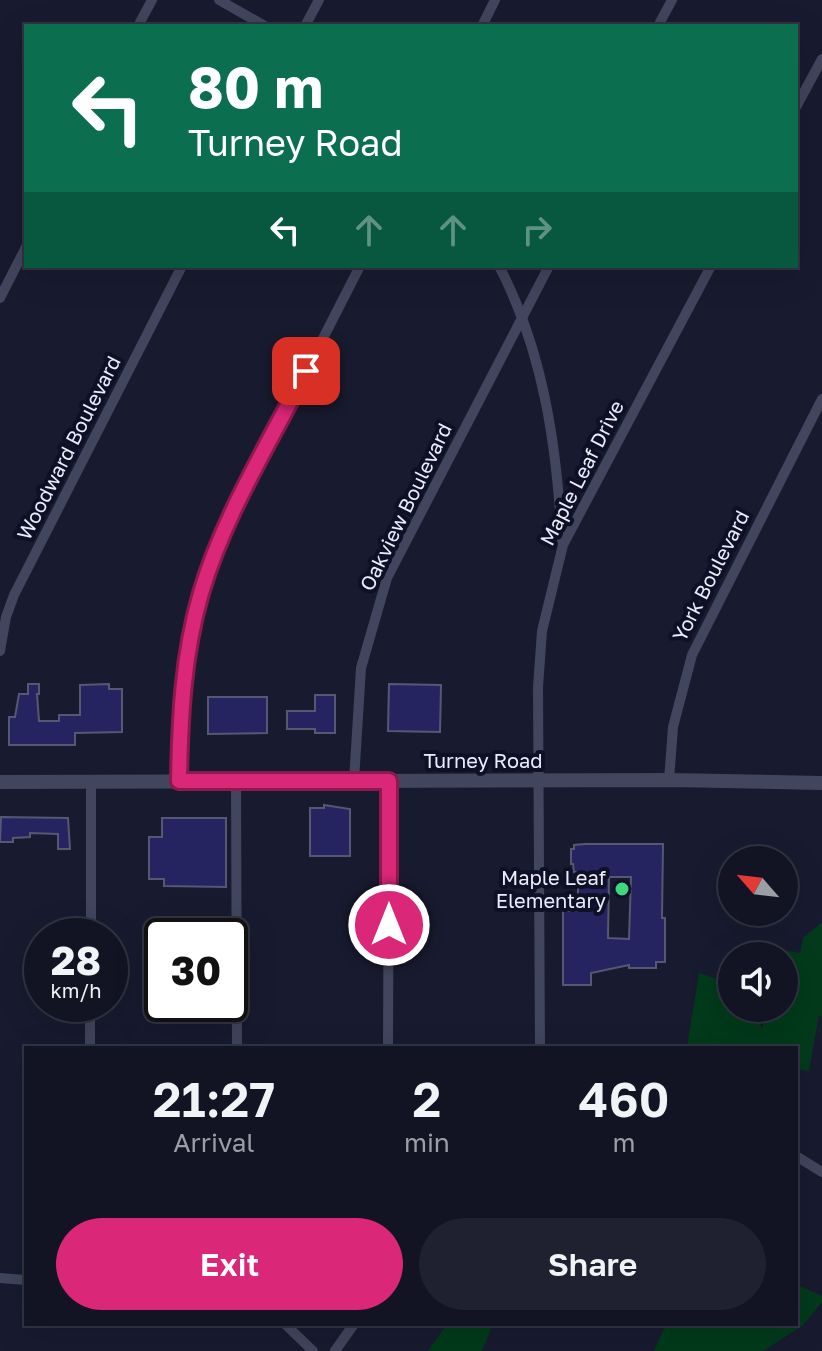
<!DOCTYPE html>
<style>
body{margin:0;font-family:"Golos Text",sans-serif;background:#1f2130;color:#f1f3f6;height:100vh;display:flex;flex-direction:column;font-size:30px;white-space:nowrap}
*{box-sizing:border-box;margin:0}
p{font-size:26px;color:#9c9ea6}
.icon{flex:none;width:44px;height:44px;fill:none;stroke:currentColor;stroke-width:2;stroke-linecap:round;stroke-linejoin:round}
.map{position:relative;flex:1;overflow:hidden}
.side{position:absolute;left:24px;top:1046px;width:774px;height:280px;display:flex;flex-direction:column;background:#121423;border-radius:0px;box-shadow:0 8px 32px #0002,0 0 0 2px #313341}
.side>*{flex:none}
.guide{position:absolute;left:24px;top:24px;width:774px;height:244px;border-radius:0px;box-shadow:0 8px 32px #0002,0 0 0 2px #313341;background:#0b6e4f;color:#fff;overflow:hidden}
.needle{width:52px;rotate:298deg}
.buttons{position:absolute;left:718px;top:846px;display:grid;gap:16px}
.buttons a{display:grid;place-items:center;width:80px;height:80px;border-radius:50%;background:#121423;box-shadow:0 8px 32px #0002,0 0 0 2px #313341;font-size:40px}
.speed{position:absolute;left:24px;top:918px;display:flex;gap:16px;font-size:40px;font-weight:700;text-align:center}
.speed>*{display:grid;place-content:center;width:104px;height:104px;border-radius:50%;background:#121423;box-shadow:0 8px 32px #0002,0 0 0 2px #313341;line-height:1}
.speed small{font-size:20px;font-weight:400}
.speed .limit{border:4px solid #111;border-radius:12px;background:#fff;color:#111}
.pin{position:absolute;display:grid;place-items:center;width:68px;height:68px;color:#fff;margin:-34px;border-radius:16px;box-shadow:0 4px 12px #0006}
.me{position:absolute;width:88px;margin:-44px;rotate:0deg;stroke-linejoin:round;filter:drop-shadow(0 0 6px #0008)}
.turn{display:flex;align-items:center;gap:28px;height:168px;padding:0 32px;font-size:36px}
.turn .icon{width:104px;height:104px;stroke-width:2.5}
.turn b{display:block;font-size:56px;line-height:68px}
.lanes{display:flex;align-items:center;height:76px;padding:0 32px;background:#0003;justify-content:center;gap:40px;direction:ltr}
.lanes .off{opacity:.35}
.eta{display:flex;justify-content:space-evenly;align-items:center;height:136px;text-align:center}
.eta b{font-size:48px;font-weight:600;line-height:56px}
.action{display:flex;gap:16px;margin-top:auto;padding:16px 32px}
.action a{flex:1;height:92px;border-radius:48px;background:#db2777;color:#fff;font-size:32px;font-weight:600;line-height:92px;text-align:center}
.action a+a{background:#1f2130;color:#f1f3f6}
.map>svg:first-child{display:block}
.green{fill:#023a1b}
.building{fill:#252461;stroke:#555872;stroke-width:2;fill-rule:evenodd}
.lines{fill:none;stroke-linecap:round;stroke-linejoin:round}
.street{stroke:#41455d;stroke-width:10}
.secondary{stroke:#41455d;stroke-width:14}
.route-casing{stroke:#8e194d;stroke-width:20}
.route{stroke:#db2777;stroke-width:14}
.poi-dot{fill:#3ed77d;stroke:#0f1025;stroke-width:3}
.labels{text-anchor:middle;stroke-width:8;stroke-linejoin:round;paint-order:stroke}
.street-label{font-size:20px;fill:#eaedfc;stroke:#0f1025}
.poi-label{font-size:20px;fill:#eaedfc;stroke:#0f1025;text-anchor:end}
</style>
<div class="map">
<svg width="822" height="1351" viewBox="0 0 822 1351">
<rect width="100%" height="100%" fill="#181a2f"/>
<g class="green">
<path d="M822 922V1017L819 1015 809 1071 796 1069V1048L687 1047 699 973 720 980 732 987V1008H754L762 1029 767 1008H784V956H776L777 949 800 953 803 938Z"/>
<path d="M796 1284 822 1296V1302L802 1326 763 1351H654L666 1324H796Z"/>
<path d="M447 1324H493L482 1351H428Z"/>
</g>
<g class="building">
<path d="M28 684H39V694H37L39 721H59V715H80V685L109 684V689H122V732L75 733V745H9V717H15L19 694H28Z"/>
<path d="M389 684 441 685 440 732 388 731Z"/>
<path d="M315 695H335V733H315V729H287V711H315Z"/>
<path d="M208 697H267V733L208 734Z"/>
<path d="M324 805 350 809V856H310V808H324Z"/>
<path d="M1 817 68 818 70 849H58V834L30 833V837L13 838V842H0Z"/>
<path d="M162 818H226V887L164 886V879H149V837H162Z"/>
<path d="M663 844 662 918H665V962H656V968H629V965L591 973V985H563V911H578V872H574L573 864H571V849H574V845L585 844ZM609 877H631L629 939 608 938Z"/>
</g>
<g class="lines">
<g class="street">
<path d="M219 0 265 26"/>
<path d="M138 26 152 0"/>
<path d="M305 26 319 0"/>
<path d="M482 26 495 0"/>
<path d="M658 26 672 0"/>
<path d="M796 107 822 59"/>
<path d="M499 266C544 352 557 448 562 543"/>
<path d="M0 298 26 247"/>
<path d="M0 651 6 617 14 595 182 266"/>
<path d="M669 780 673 727 692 655 822 399"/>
<path d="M179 781C181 687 189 615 226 528L360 266"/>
<path d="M354 781 361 668 387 578 549 266"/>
<path d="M236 783 237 1048"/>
<path d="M91 936V782"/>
<path d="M90 1048V1004"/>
<path d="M388 1048 389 781"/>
<path d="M540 1048 538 687 542 631 563 545 711 266"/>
<path d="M796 1156 822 1172"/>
<path d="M0 1278 26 1280"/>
<path d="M285 1324 313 1351"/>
<path d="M335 1351 354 1324"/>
</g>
<path class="secondary" d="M0 782 669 780 822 783"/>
</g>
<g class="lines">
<defs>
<path id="route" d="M306 371C270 442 224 515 201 593 183 655 180 717 179 781H389V925"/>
</defs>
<use href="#route" class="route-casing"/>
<use href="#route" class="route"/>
</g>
<circle class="poi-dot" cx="622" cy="889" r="8"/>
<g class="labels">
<g class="street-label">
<text transform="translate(69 448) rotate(-63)" y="7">Woodward Boulevard</text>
<text transform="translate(582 473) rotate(-63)" y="7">Maple Leaf Drive</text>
<text transform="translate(406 507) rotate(-64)" y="7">Oakview Boulevard</text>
<text transform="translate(711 576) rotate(-63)" y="7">York Boulevard</text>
<text x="483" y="768">Turney Road</text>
</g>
<g class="poi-label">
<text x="606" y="885">Maple Leaf<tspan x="606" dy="23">Elementary</tspan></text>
</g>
</g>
</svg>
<div class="buttons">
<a><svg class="needle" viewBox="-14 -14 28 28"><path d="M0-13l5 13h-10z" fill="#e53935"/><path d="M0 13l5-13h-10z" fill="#9c9ea6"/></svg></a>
<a><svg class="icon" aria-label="sound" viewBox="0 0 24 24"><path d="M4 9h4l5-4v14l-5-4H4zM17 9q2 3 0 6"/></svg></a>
</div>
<div class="speed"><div>28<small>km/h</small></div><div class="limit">30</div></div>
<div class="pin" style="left:306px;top:371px;background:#d93025"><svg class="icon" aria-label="arrive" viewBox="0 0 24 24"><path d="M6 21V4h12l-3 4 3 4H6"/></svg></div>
<svg class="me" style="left:389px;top:925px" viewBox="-20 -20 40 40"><circle r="17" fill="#db2777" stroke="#fff" stroke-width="3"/><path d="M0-11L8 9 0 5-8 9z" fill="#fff"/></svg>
<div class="guide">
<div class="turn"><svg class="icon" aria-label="left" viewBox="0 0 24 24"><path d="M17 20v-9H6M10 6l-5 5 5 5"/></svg><div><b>80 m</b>Turney Road</div></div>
<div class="lanes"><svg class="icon" aria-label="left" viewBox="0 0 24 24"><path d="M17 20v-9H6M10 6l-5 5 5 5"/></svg><svg class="icon off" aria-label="ahead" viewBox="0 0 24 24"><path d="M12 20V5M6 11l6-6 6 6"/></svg><svg class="icon off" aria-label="ahead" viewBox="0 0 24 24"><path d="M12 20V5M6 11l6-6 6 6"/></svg><svg class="icon off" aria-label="right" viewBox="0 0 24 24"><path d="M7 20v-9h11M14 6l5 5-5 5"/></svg></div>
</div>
<section class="side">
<div class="eta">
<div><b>21:27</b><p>Arrival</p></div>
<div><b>2</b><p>min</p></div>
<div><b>460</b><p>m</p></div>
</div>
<div class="action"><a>Exit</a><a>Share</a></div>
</section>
</div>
